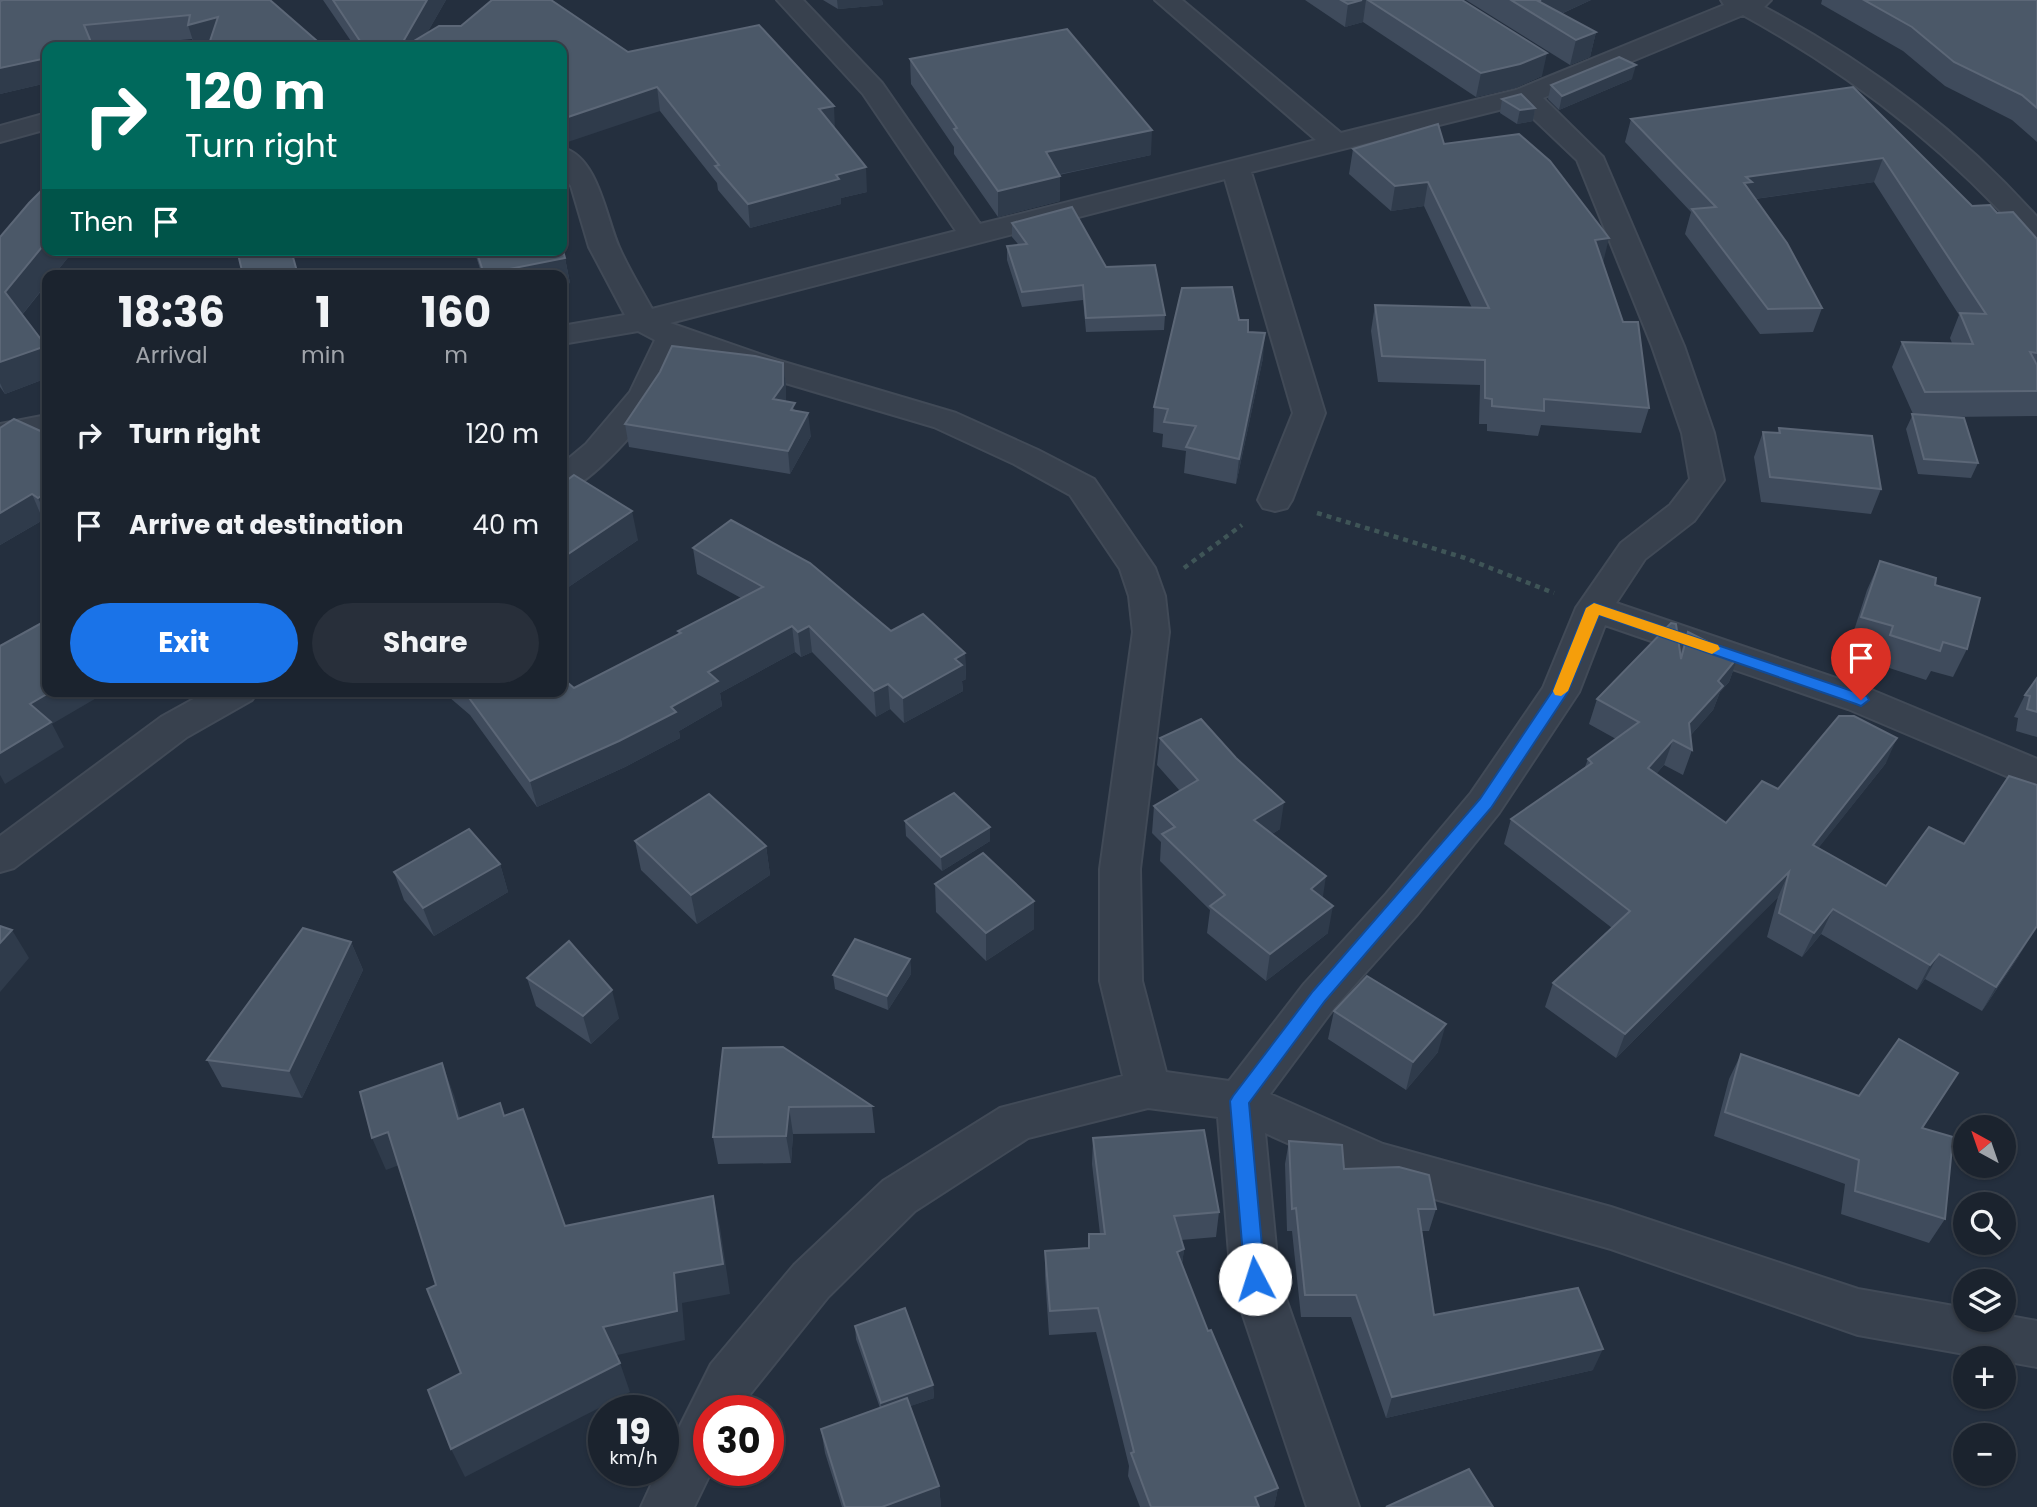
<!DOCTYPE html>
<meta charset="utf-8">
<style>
body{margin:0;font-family:Poppins,sans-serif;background:#282f3a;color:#f1f3f6;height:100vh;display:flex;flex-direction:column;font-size:26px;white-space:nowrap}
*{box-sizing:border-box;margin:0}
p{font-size:23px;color:#a0a4aa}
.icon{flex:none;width:38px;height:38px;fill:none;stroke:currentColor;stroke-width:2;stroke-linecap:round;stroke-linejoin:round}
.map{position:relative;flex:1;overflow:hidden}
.details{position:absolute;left:42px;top:270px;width:525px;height:427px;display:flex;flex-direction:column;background:#1b232e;border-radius:14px;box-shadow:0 2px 5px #0004,0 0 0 2px #39404a}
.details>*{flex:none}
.banner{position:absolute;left:42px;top:42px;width:525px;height:214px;border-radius:14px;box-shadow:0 2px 5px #0004,0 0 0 2px #39404a;background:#00695c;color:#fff;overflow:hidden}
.needle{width:46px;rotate:320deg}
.buttons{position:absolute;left:1953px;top:1115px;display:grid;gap:14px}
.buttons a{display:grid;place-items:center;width:63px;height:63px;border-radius:50%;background:#1b232e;box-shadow:0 2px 5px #0004,0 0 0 2px #39404a;font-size:35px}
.speed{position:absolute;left:588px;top:1395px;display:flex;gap:14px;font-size:35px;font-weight:700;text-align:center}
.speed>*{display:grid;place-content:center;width:91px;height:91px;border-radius:50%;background:#1b232e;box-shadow:0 2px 5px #0004,0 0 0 2px #39404a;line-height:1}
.speed small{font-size:18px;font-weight:400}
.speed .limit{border:10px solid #d22;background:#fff;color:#111}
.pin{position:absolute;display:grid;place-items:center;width:60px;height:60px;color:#fff;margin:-72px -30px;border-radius:50% 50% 50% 0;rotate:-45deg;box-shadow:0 0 7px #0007}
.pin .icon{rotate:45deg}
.me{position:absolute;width:77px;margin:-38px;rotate:355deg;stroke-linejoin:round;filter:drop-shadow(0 0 5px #0008)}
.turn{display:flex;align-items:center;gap:24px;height:147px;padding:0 28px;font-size:32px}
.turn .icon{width:91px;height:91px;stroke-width:2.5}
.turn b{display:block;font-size:49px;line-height:60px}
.then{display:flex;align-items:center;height:66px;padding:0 28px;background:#0003;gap:14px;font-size:26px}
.eta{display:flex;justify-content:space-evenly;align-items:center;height:119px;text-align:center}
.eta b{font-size:42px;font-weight:700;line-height:49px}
.cta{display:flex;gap:14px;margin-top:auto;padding:14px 28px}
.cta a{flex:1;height:80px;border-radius:42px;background:#1a73e8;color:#fff;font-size:28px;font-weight:700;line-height:80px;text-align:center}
.cta a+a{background:#282f3a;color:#f1f3f6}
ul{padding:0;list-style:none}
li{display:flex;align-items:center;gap:21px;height:91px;padding:0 28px}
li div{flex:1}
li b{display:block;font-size:26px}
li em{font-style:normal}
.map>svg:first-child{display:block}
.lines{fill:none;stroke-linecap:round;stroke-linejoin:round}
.street-casing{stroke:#414a57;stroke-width:4}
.path{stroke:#3f5557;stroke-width:4.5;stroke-dasharray:5 5;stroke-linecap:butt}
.street{fill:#38414e;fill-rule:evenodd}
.wall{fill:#3f4b5c}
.shaded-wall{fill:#2f3b4b}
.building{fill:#4b5868;stroke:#5c6777;stroke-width:2}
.route{fill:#1a73e8;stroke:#114b97;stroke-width:2}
.slow{fill:#f59e0b}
</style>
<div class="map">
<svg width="2037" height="1507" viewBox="0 0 2037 1507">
<rect width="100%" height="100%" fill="#242f3e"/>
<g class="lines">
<defs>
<g id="street">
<path d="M777 0H803L882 83 980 224 1316 140 1155 0H1182L1341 133 1516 90 1724 5 1721 0H1771L1764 7C1866 61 1960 131 2037 217V243L2027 240C1946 149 1851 74 1743 15L1543 98 1603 157 1684 346 1714 433 1724 480 1694 521 1645 559 1616 603 1874 691 2037 759V789L1848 709 1605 625 1579 692 1499 813 1416 916 1334 1008 1270 1094 1383 1144 1611 1207 1858 1289 1965 1308V1320H2004V1315L2037 1321V1367L2004 1361V1358H1987L1858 1335 1611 1249 1375 1182 1265 1133 1279 1279 1359 1507H1307L1231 1279 1218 1117 1148 1108 1028 1138 915 1211 828 1297 747 1398 740 1410H709V1470H712L694 1507H641L658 1470H663V1460L711 1364 794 1265 883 1181 1000 1108 1123 1076 1100 981V869L1133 632 1129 596 1120 569 1070 495 1014 464 934 427 755 374 682 349C675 364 669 379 662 394 647 420 591 485 562 492V464L586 444 630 392 655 340 638 331 562 344V326L625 315 589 247 571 186 562 174V148C598 156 606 218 619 247 628 268 641 289 652 309L956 231 863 94ZM1519 105 1577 160 1652 346 1682 433 1690 479 1670 505 1621 543 1576 608 1543 688 1471 793 1386 894 1304 984 1229 1081 1166 1072 1142 981 1140 869 1169 632 1165 596 1155 568 1094 479 1038 450 956 413 777 360 670 323 1225 179 1293 413 1258 500 1263 508 1275 511 1287 508 1292 500 1325 413 1251 172Z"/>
<path d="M47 113V129L0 142V126Z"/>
<path d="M47 415V435L0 444V424Z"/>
<path d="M208 691H258L252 700 187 737 14 868 0 872V836L161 717Z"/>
</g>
</defs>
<use href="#street" class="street-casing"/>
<g class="path">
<path d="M1317 513 1465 558 1554 593"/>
<path d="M1184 568 1242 525"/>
</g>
<use href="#street" class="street"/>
</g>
<g class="wall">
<path d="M270 0 209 45 201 47H195L192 39 102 47H47V83L0 94V1Z"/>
<path d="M323 0H446L427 33 628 52 835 130 867 192 841 198V204L750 228 718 190 717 183 660 111 562 47H355Z"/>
<path d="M823 0H882L883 5 838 9Z"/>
<path d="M1305 0H1462L1542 76 1515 88 1476 97 1363 22 1345 27Z"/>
<path d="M1466 0H1591L1561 14 1596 32 1590 57 1570 65Z"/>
<path d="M1822 0H2037V142L2012 120 1945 86 1903 51 1821 4Z"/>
<path d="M910 59 1151 155 1059 175 1060 201 998 217 954 154V147L911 84Z"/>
<path d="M1632 79 1559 110 1548 99 1551 85Z"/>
<path d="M1853 87 1972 206 1997 213 2037 239V416L1950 417 1978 463 1971 478 1918 474 1906 429 1913 414 1892 367 1902 342 1952 343 1950 338 1959 315 1874 182 1755 199 1822 308 1813 332 1760 334 1685 234 1691 212 1625 142 1631 119Z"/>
<path d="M1502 99 1535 108 1533 121 1517 124 1500 113Z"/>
<path d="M1444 144 1603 263 1649 408 1641 433 1541 425 1538 436 1487 431V424H1479L1480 385 1378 382 1371 331 1375 305 1472 308 1424 206 1391 211 1349 174 1353 149Z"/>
<path d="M1012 223 1106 267 1165 315 1164 330 1086 332 1083 300 1022 307 1007 260V246L1018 244 1012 237Z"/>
<path d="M0 237 47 250H79L77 253 70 252V255L22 315 46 346 47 350V378L5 394 0 387Z"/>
<path d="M474 250H562L565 258 570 283 562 285V275H482Z"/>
<path d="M1239 320 1248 332 1263 358 1236 484 1184 473 1186 451 1162 447 1163 434 1153 432 1154 407Z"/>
<path d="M783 363 786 386V401L796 411 811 436 790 474 629 447 625 424Z"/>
<path d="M0 428 47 434V522L43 520 0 545Z"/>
<path d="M1779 428 1881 489 1871 514 1761 502 1754 457 1763 432 1778 433Z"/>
<path d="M562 484 638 540 567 588 562 585Z"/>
<path d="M693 548 891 631 965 653 966 679 962 681 963 691 904 723 890 709 876 717 812 652 801 657 795 652 720 693 722 706 679 731 680 738 625 767 537 807 470 715 442 691H562L574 688 679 634 678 631 741 598 697 574Z"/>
<path d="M1880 561 1935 585 1967 649 1953 677 1931 671 1926 680 1877 664 1880 655 1849 646 1867 590Z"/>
<path d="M1688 632 1738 657 1729 682 1720 692 1713 710 1690 736 1692 750 1683 775 1664 765 1656 774 1726 823 1778 789 1886 763 1818 848 1886 886 2019 956 1982 1011 1925 979 1917 990 1821 934 1802 957 1767 937 1778 897 1616 1058 1545 1007 1553 983 1612 928 1504 844 1511 819 1585 767 1588 759 1616 739 1589 724 1597 699 1680 655Z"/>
<path d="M2037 678V737L2016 731 2018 718 2014 717 2025 695Z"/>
<path d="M1160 738 1280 829 1272 834 1323 898 1328 933 1266 981 1207 933 1210 910 1160 861 1161 842 1152 833 1154 806 1180 791 1157 765Z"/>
<path d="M905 821 990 827V841L942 871 906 836Z"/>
<path d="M635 841 766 846 770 875 697 924 641 870Z"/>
<path d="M500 864 508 892 434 936 404 900 394 872Z"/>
<path d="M935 884 1034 901V929L986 961 936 912Z"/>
<path d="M351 942 363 970 302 1098 222 1087 207 1060Z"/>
<path d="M910 959 911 974 888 1010 835 989 833 975Z"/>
<path d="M527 978 619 1018 591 1044 536 1006Z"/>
<path d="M1334 1011 1438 1052 1406 1090 1328 1039Z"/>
<path d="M723 1048 872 1106 875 1133 793 1134 791 1163 718 1164 713 1137Z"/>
<path d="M1741 1054 1923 1128 1945 1219 1929 1243 1841 1214 1845 1184 1714 1136 1729 1079Z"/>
<path d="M1093 1138 1219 1212 1216 1237 1181 1240 1184 1249 1182 1264 1208 1331 1278 1488 1274 1507H1140L1128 1476 1129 1466 1096 1332 1049 1335 1045 1276V1251L1088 1248 1089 1234H1100L1092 1164Z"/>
<path d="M1289 1141 1344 1169 1436 1209 1429 1231H1422L1434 1315 1593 1370 1386 1418 1351 1317H1301L1292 1231H1287L1285 1164Z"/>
<path d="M855 1326 933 1385 934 1398 910 1406 939 1486 941 1507H842L825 1453 821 1429 880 1408 856 1339Z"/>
</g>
<g class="shaded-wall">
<path d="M427 0H446L419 47H400Z"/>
<path d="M837 0H882L883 5 838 9Z"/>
<path d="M1362 0H1366L1363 22 1345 27 1348 4Z"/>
<path d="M1541 0H1591L1545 21 1538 1Z"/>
<path d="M218 17 225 40 201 47H195L188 25Z"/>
<path d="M1596 32 1590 57 1570 65 1576 40Z"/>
<path d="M1547 53 1542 76 1515 88 1476 97 1481 73Z"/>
<path d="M47 58V83L0 94V68Z"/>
<path d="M1636 65 1632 79 1559 110 1562 96Z"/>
<path d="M657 87 660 111 562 144V119Z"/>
<path d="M834 106 835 130 819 109Z"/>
<path d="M1535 108 1533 121 1517 124 1520 110Z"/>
<path d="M1152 130 1151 155 1046 177V152Z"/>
<path d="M1883 158 1874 182 1747 200 1736 207 1746 177Z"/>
<path d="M866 167 867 192 841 198V204L750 228 748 204 836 175Z"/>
<path d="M1060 176V201L998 217V191Z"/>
<path d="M1428 182 1424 206 1391 211 1395 186Z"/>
<path d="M562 193 567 218 562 220Z"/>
<path d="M1609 238 1603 263 1595 240Z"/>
<path d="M47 241V250H69L70 255 54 275H47V283L17 321 5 292Z"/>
<path d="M565 258 570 283 562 285V275L484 274Z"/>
<path d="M1265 333 1263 358 1236 484 1239 459Z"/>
<path d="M46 346 47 350V378L5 394 0 383V362Z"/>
<path d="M783 363 786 386V408L773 399Z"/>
<path d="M808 413 811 436 790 474 788 451Z"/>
<path d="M47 492V517L38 498Z"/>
<path d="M32 494 43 520 0 545V513Z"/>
<path d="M632 511 638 540 567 588 562 565V558Z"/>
<path d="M792 626 795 652 720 693 722 706 679 731 680 738 625 767 537 807 530 781 671 707 708 672Z"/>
<path d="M809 626 812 652 801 657 798 632Z"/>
<path d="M965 653 966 679 962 681 963 691 904 723 903 698 955 659Z"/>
<path d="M1738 657 1729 682 1720 692 1713 710 1682 745 1689 723 1718 681Z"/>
<path d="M888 684 890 709 876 717 874 691Z"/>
<path d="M52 691H104L105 693 52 724 64 747 5 784 0 775V753L30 704Z"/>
<path d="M1897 738 1886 763 1801 870 1813 845Z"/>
<path d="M1673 740 1664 765 1639 793 1648 768Z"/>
<path d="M1284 802 1280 829 1250 847 1254 820Z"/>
<path d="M990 827V841L942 871 941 857Z"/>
<path d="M766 846 770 875 697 924 691 895Z"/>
<path d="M500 864 508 892 434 936 423 908Z"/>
<path d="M1789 872 1778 897 1616 1058 1625 1034Z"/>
<path d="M1326 876 1322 903 1311 889Z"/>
<path d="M1034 901V929L986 961V933Z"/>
<path d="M1333 906 1328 933 1266 981 1270 954Z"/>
<path d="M1833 909 1821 934 1802 957 1814 933Z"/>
<path d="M12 930 29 958 0 992V943Z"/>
<path d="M2034 932 2019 956 1982 1011 1996 987Z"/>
<path d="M351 942 363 970 302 1098 289 1071Z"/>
<path d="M1939 954 1925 979 1917 990 1930 965Z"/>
<path d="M910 959 911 974 888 1010 887 996Z"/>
<path d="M612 990 619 1018 591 1044 583 1016Z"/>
<path d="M1446 1024 1438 1052 1406 1090 1413 1062Z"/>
<path d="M442 1063 454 1095 470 1151 458 1119Z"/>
<path d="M789 1107 793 1134 791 1163 786 1136Z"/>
<path d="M388 1132 402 1164 386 1170 372 1138Z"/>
<path d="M713 1196 720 1227 730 1294 682 1303 685 1340 613 1356 603 1327Z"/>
<path d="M1184 1249 1181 1273 1177 1252Z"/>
<path d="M1603 1349 1593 1370 1386 1418 1392 1397Z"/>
<path d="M620 1363 630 1392 465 1477 451 1449Z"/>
<path d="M933 1385 934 1398 882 1416 881 1403Z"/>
<path d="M939 1486 941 1507H882Z"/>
<path d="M1278 1488 1274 1507H1252L1255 1497Z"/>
</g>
<g class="building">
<path d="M3 0H270L324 47H208L218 17 188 25 190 15 84 25 93 47H47V58L0 68V1Z"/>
<path d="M333 0H427L400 47H364Z"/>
<path d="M492 0H551L628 52 759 25 834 106 819 109 866 167 836 175 839 179 748 204 715 166 719 165 657 87 562 119V47H404L439 26H461Z"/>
<path d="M1341 0H1362L1348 4Z"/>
<path d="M1368 0H1462L1547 53 1520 64 1481 73Z"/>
<path d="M1511 0H1541L1538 1 1596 32 1576 40Z"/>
<path d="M1864 0H2037V108L2022 95 1954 62 1912 27Z"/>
<path d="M1067 29 1152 130 1046 152 1060 176 998 191 954 129 957 128 910 59Z"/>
<path d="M1619 57 1636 65 1562 96 1551 85Z"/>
<path d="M1853 87 1972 206 1990 205 1997 213 2013 212 2037 239V353L2030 352 2037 365V391L1925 392 1902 342 1973 344 1960 313 1986 314 1883 158 1746 177 1752 182 1744 183 1787 243 1822 308 1768 309 1692 209 1716 207 1631 119Z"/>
<path d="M1521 94 1535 108 1520 110 1502 99Z"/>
<path d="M1438 124 1444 144 1519 134 1550 161 1609 238 1595 240 1623 322H1638L1649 408 1544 399V411L1492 406V399L1485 398V360L1382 356 1375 305 1489 308 1428 182 1395 186 1353 149Z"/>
<path d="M47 185V241L5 292 46 346 0 362V237L29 203Z"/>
<path d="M1072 207 1106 267 1155 265 1165 315 1086 318 1083 285 1022 292 1007 246 1027 244 1012 223Z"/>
<path d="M562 247 565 258 484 274 476 250H562Z"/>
<path d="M237 250H291L298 275H243Z"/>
<path d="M1232 287 1239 320H1248V332L1265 333 1239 459 1186 447 1196 426 1164 422 1168 409 1154 407 1182 288Z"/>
<path d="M672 346 755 356 783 363V385L773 399 795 403 791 410 808 413 788 451 625 424 660 372Z"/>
<path d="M1912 414 1964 418 1978 463 1924 459Z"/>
<path d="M14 419 47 434V492L38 498 32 494 0 513V428Z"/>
<path d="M1779 428 1872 436 1881 489 1770 477 1763 432 1780 433Z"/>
<path d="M574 475 632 511 562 558V484Z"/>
<path d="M731 520 810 563 891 631 923 614 965 653 955 659 962 665 903 698 888 684 874 691 809 626 798 632 792 626 708 672 718 681 671 707 676 712 619 741 530 781 464 691H562V678L574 688 681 633 678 631 763 587 693 548Z"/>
<path d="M1880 561 1936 578 1935 585 1980 598 1967 649 1943 642 1940 651 1890 635 1893 626 1861 617Z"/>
<path d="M47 620V691H52L30 704 51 722 0 753V646Z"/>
<path d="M1671 623 1676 624 1681 659 1688 632 1738 657 1718 681 1723 686 1689 723 1692 750 1673 740 1648 768 1726 823 1762 781 1778 789 1839 716H1854L1897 738 1813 845 1886 886 1929 827 1964 844 2009 776 2037 785V926L1996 987 1939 954 1930 965 1833 909 1814 933 1779 913 1789 872 1625 1034 1553 983 1630 911 1511 819 1592 763 1588 759 1639 722 1597 699Z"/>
<path d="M2037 678V712L2027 709 2030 696 2025 695Z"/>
<path d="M1201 719 1236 758 1284 802 1254 820 1326 876 1311 889 1333 906 1270 954 1210 906 1225 895 1162 834 1175 827 1154 806 1198 780 1160 738Z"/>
<path d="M954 793 990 827 941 857 905 821Z"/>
<path d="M709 794 766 846 691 895 635 841Z"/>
<path d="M469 829 500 864 423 908 394 872Z"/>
<path d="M983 853 1034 901 986 933 935 884Z"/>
<path d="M0 926 12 930 0 943Z"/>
<path d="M303 928 351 942 289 1071 207 1060Z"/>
<path d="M855 939 910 959 887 996 833 975Z"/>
<path d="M569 941 612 990 583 1016 527 978Z"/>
<path d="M1367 976 1446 1024 1413 1062 1334 1011Z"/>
<path d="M1899 1039 1958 1073 1922 1128 1953 1137 1945 1219 1855 1191 1859 1160 1725 1112 1741 1054 1859 1096Z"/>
<path d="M783 1047 872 1106 789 1107 786 1136 713 1137 723 1048Z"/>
<path d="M442 1063 458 1119 500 1103 504 1116 523 1109 565 1226 713 1196 723 1264 674 1273 677 1311 603 1327 620 1363 451 1449 428 1390 461 1373 427 1289 436 1285 388 1132 372 1138 360 1092Z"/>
<path d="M1204 1130 1219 1212 1174 1216 1184 1249 1177 1252 1208 1331 1211 1330 1278 1488 1255 1497 1259 1507H1151L1131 1453 1134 1452 1098 1308 1050 1311 1045 1251 1089 1248V1234H1105L1093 1138Z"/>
<path d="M1289 1141 1342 1145 1344 1169 1399 1167 1429 1175 1436 1209H1418L1434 1315 1578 1288 1603 1349 1392 1397 1356 1295H1305L1296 1208 1292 1209Z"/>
<path d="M905 1308 933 1385 881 1403 855 1326Z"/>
<path d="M907 1398 939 1486 882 1507H845L821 1429Z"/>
<path d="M1469 1469 1493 1507H1386Z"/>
</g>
<path class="route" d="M1594 603 1867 696 1869 700 1861 706 1856 704 1599 615 1568 692 1491 808 1325 1001 1249 1103 1265 1279 1262 1285 1255 1288 1248 1285 1245 1279 1230 1101 1233 1096 1313 991 1480 799 1553 690 1586 608Z"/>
<path class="slow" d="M1594 603 1718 645 1720 649 1712 654 1599 615 1568 691 1561 696 1555 695 1553 691 1586 608Z"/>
</svg>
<div class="buttons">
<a><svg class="needle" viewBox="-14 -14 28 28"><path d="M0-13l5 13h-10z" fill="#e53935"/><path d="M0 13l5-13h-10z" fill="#a0a4aa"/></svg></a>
<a><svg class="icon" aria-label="search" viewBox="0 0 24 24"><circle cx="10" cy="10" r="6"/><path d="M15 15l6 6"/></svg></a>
<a><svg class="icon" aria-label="layers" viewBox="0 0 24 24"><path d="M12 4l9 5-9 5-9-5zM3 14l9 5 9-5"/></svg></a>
<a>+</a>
<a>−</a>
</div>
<div class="speed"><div>19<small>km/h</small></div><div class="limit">30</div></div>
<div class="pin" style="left:1861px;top:700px;background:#d93025"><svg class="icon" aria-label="arrive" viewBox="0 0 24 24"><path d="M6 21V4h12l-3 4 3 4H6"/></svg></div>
<svg class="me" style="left:1255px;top:1279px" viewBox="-20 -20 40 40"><circle r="19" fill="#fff"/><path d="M0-13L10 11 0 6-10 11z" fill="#1a73e8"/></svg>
<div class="banner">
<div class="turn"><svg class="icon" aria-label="right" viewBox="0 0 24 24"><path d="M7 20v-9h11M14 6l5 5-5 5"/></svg><div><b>120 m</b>Turn right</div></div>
<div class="then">Then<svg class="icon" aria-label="arrive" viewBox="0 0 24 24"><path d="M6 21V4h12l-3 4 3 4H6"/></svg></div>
</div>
<section class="details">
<div class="eta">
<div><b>18:36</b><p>Arrival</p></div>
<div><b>1</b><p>min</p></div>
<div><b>160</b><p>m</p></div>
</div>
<ul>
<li><svg class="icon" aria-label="right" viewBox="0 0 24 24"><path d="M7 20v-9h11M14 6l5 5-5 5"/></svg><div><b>Turn right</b></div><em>120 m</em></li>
<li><svg class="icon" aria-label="arrive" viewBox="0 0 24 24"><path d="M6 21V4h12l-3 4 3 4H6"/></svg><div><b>Arrive at destination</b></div><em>40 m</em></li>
</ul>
<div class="cta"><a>Exit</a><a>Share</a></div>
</section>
</div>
